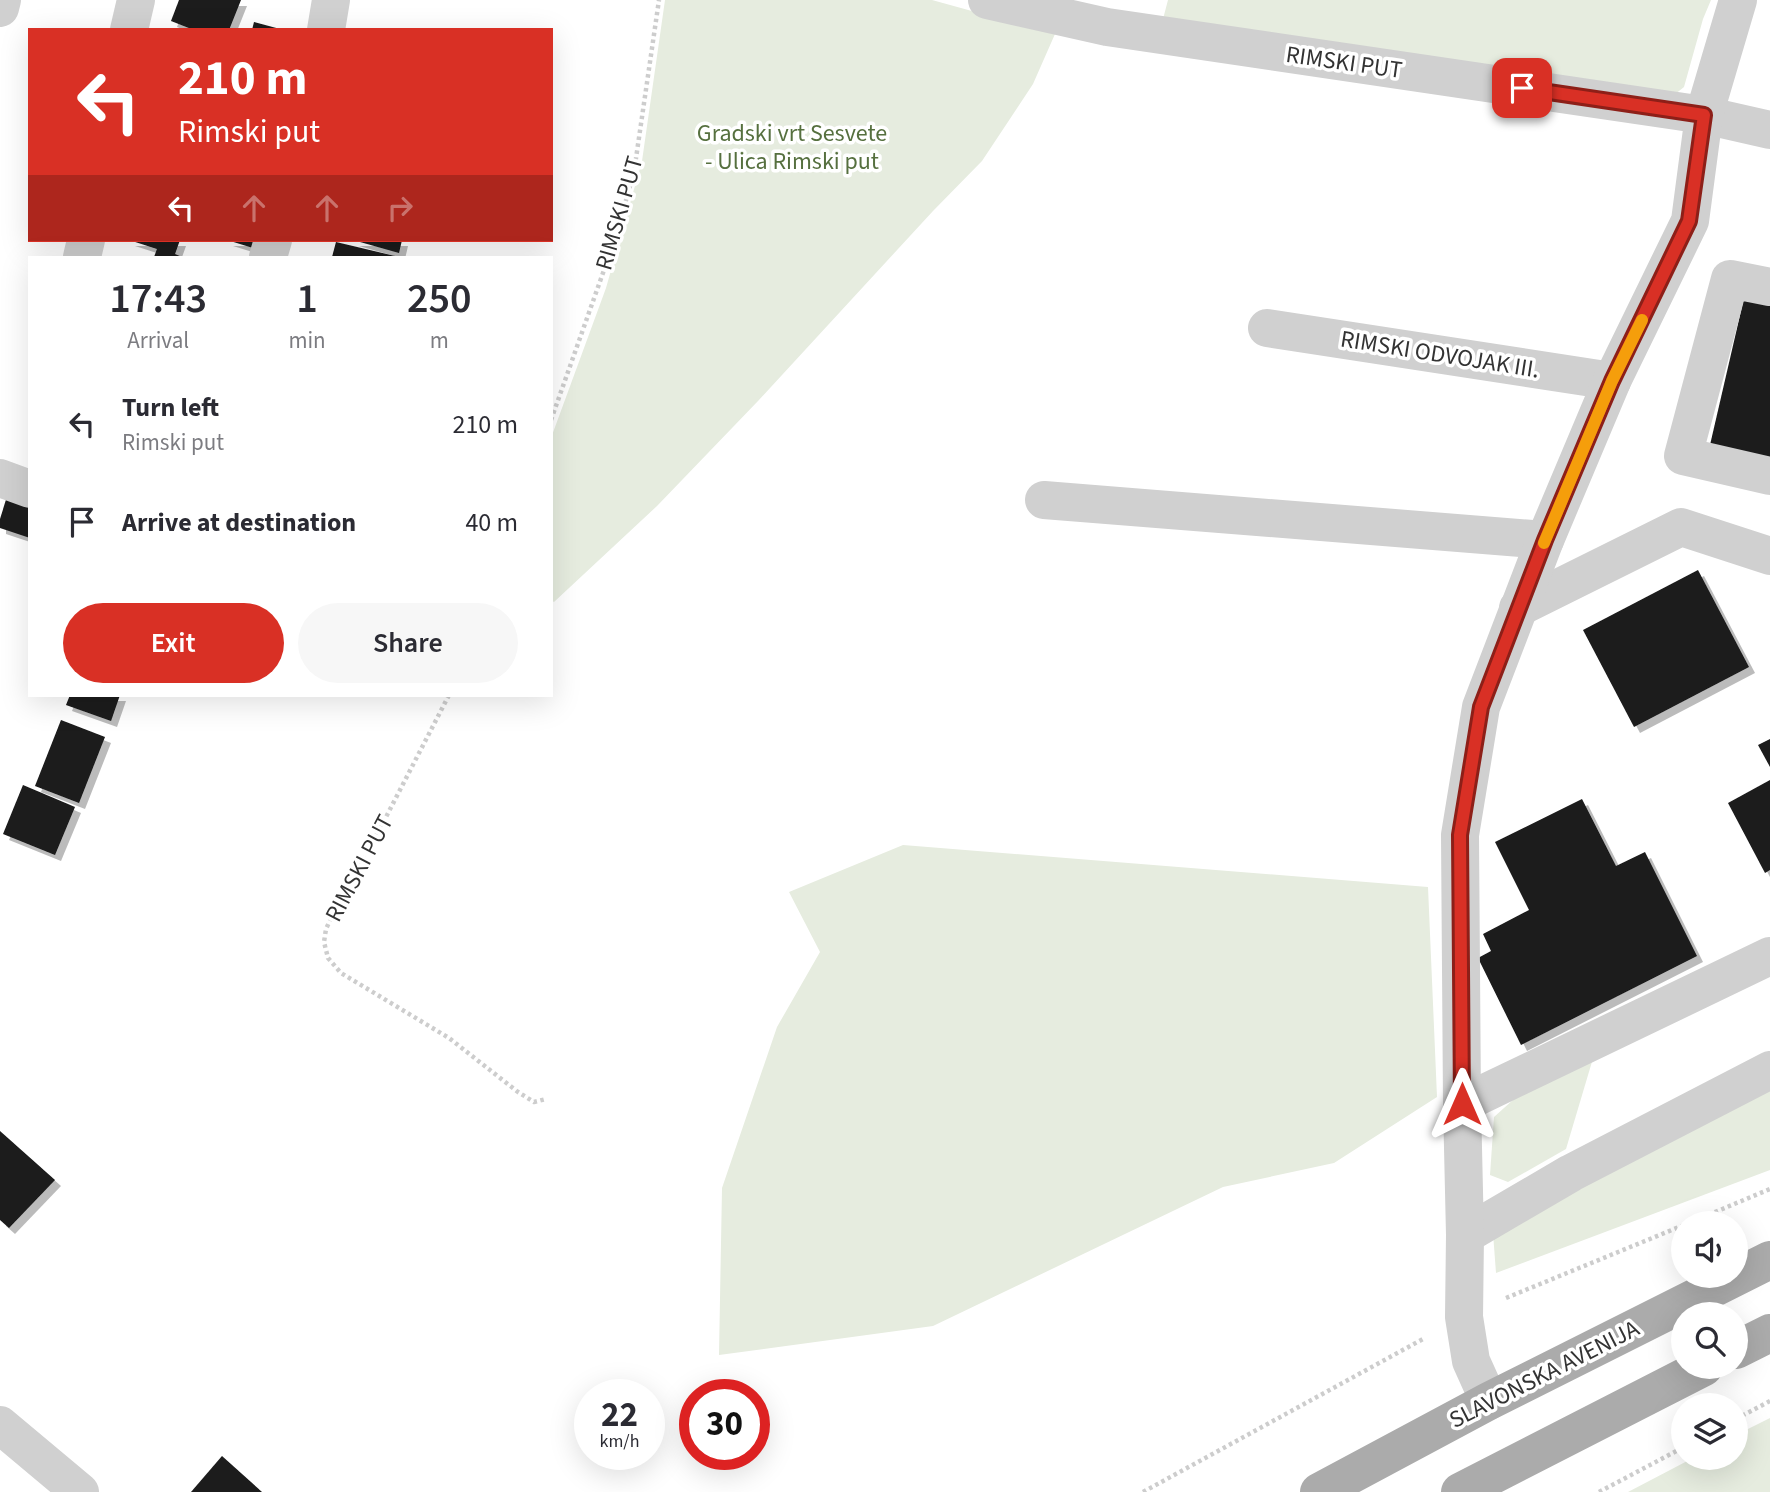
<!DOCTYPE html>
<style>
body{margin:0;font-family:"Source Sans 3",sans-serif;background:#f7f7f7;color:#2b2b33;height:100vh;display:flex;flex-direction:column;font-size:26px;white-space:nowrap}
*{box-sizing:border-box;margin:0}
p{font-size:23px;color:#7c7c81}
.icon{flex:none;width:38px;height:38px;fill:none;stroke:currentColor;stroke-width:2;stroke-linecap:round;stroke-linejoin:round}
.map{position:relative;flex:1;overflow:hidden}
.panel{position:absolute;left:28px;top:256px;width:525px;height:441px;display:flex;flex-direction:column;background:#fff;border-radius:0px;box-shadow:0 7px 28px #0002}
.panel>*{flex:none}
.top-card{position:absolute;left:28px;top:28px;width:525px;height:214px;border-radius:0px;box-shadow:0 7px 28px #0002;background:#d93025;color:#fff;overflow:hidden}
.buttons{position:absolute;left:1671px;top:1211px;display:grid;gap:14px}
.buttons a{display:grid;place-items:center;width:77px;height:77px;border-radius:50%;background:#fff;box-shadow:0 7px 28px #0002;font-size:35px}
.speed{position:absolute;left:574px;top:1379px;display:flex;gap:14px;font-size:35px;font-weight:700;text-align:center}
.speed>*{display:grid;place-content:center;width:91px;height:91px;border-radius:50%;background:#fff;box-shadow:0 7px 28px #0002;line-height:1}
.speed small{font-size:18px;font-weight:400}
.speed .limit{border:10px solid #d22;background:#fff;color:#111}
.pin{position:absolute;display:grid;place-items:center;width:60px;height:60px;color:#fff;margin:-30px;border-radius:14px;box-shadow:0 4px 10px #0006}
.me{position:absolute;width:77px;margin:-38px;rotate:0deg;stroke-linejoin:round;filter:drop-shadow(0 0 5px #0008)}
.turn{display:flex;align-items:center;gap:24px;height:147px;padding:0 35px;font-size:32px}
.turn .icon{width:91px;height:91px;stroke-width:2.5}
.turn b{display:block;font-size:49px;line-height:60px}
.lanes{display:flex;align-items:center;height:66px;padding:0 35px;background:#0003;justify-content:center;gap:35px;direction:ltr}
.lanes .off{opacity:.35}
.eta{display:flex;justify-content:space-evenly;align-items:center;height:119px;text-align:center}
.eta b{font-size:42px;font-weight:600;line-height:49px}
.cta{display:flex;gap:14px;margin-top:auto;padding:14px 35px}
.cta a{flex:1;height:80px;border-radius:42px;background:#d93025;color:#fff;font-size:28px;font-weight:600;line-height:80px;text-align:center}
.cta a+a{background:#f7f7f7;color:#2b2b33}
ul{padding:0;list-style:none}
li{display:flex;align-items:center;gap:21px;height:98px;padding:0 35px}
li div{flex:1}
li b{display:block;font-size:26px}
li em{font-style:normal}
.map>svg:first-child{display:block}
.green{fill:#e6ecdf}
.building{fill:#1a1a1a;filter:url(#shadow)}
.lines{fill:none;stroke-linecap:round;stroke-linejoin:round}
.path{stroke:#cdcdcd;stroke-width:4.5;stroke-dasharray:3.5 3.5;stroke-linecap:butt}
.minor{stroke:#d0d0d0;stroke-width:38}
.major{stroke:#ababab;stroke-width:38}
.route-casing{stroke:#8d1f18;stroke-width:18}
.route{stroke:#d93025;stroke-width:12}
.slow{stroke:#f59e0b;stroke-width:12}
.labels{text-anchor:middle;stroke-width:7;stroke-linejoin:round;paint-order:stroke}
.street-label{font-size:24px;fill:#333;stroke:#fff}
.park-label{font-size:24px;fill:#56703f;stroke:#fff}
</style>
<div class="map">
<svg width="1770" height="1492" viewBox="0 0 1770 1492">
<defs>
<filter id="shadow"><feDropShadow dx="6" dy="6" stdDeviation="0" flood-color="#0004"/></filter>
</defs>
<rect width="100%" height="100%" fill="#fff"/>
<g class="green">
<path d="M665 0H932L1055 34 1033 84 982 161 933 211 758 401 657 506 554 602 551 600V438L606 288 642 161Z"/>
<path d="M1168 0H1711L1703 19 1684 87 1674 95 1163 19Z"/>
<path d="M903 845 1428 887 1437 1097 1334 1163 1223 1187 933 1326 719 1355 722 1188 777 1027 820 952 789 892Z"/>
<path d="M1594 1055 1566 1149 1508 1182 1490 1175 1494 1117 1533 1082Z"/>
<path d="M1770 1089V1170L1496 1273 1493 1233Z"/>
<path d="M1770 1418V1492H1628L1693 1458H1736V1435Z"/>
</g>
<g class="building">
<path d="M179 0H241L229 30H194L171 21Z"/>
<path d="M254 22 280 29 279 30H252Z"/>
<path d="M129 240H180L175 254 182 257H154L157 249Z"/>
<path d="M227 240H256L253 248Z"/>
<path d="M353 240H402L399 253Z"/>
<path d="M336 242 395 256V257H332Z"/>
<path d="M1744 298 1770 304V459L1710 445Z"/>
<path d="M9 490 30 496V538L0 528V519Z"/>
<path d="M1698 570 1749 667 1634 727 1583 630Z"/>
<path d="M70 695H120L111 721 66 705Z"/>
<path d="M61 720 105 737 79 803 35 786Z"/>
<path d="M1770 739V767L1758 745Z"/>
<path d="M1770 780V870L1765 873 1728 803Z"/>
<path d="M23 785 75 807 55 855 3 834Z"/>
<path d="M1582 799 1616 866 1645 852 1697 956 1521 1045 1478 958 1491 951 1483 934 1529 910 1495 842Z"/>
<path d="M0 1131 55 1180 9 1228 0 1220Z"/>
<path d="M222 1456 262 1492H191Z"/>
</g>
<g class="lines">
<g class="path">
<path d="M551 420 615 239 634 172 659 0"/>
<path d="M449 695 386 817 338 903 326 929 324 942 328 958 341 973 449 1038 518 1092 534 1102 546 1099"/>
<path d="M1689 1223 1770 1189"/>
<path d="M1506 1298 1684 1225"/>
<path d="M1736 1419 1770 1401"/>
<path d="M1143 1492 1423 1339"/>
<path d="M1599 1492 1684 1447"/>
</g>
<g class="minor">
<path d="M987 0 1107 27 1704 115 1770 130"/>
<path d="M0 8 2 0"/>
<path d="M129 30 136 0"/>
<path d="M326 30 331 0"/>
<path d="M82 257 86 240"/>
<path d="M268 257 273 240"/>
<path d="M1770 287 1730 279 1683 456 1770 476"/>
<path d="M1267 328 1612 381"/>
<path d="M0 478 30 489"/>
<path d="M1044 500 1545 540"/>
<path d="M1518 608 1681 527 1770 556"/>
<path d="M1462 1104 1770 956"/>
<path d="M1465 1235 1571 1173 1770 1070"/>
<path d="M1489 1401 1471 1361 1464 1317 1465 1235 1462 1104 1460 835 1481 707 1545 540 1612 381 1690 221 1704 115 1738 0"/>
<path d="M0 1425 80 1492"/>
</g>
<g class="major">
<path d="M1736 1350 1770 1333"/>
<path d="M1319 1492 1489 1401 1770 1260"/>
<path d="M1460 1492 1704 1367"/>
</g>
</g>
<g class="lines">
<defs>
<path id="route" d="M1462 1104 1460 835 1481 707 1545 540 1612 381 1689 221 1704 115 1522 88"/>
</defs>
<use href="#route" class="route-casing"/>
<use href="#route" class="route"/>
<path class="slow" d="M1544 543 1612 381 1642 320"/>
</g>
<g class="labels">
<g class="street-label">
<text transform="translate(1344 62) rotate(8)" y="8">RIMSKI PUT</text>
<text transform="translate(619 213) rotate(-74)" y="8">RIMSKI PUT</text>
<text transform="translate(1440 354) rotate(9)" y="8">RIMSKI ODVOJAK III.</text>
<text transform="translate(359 868) rotate(-62)" y="8">RIMSKI PUT</text>
<text transform="translate(1544 1374) rotate(-27)" y="8">SLAVONSKA AVENIJA</text>
</g>
<g class="park-label">
<text x="792" y="141">Gradski vrt Sesvete<tspan x="792" dy="28">- Ulica Rimski put</tspan></text>
</g>
</g>
</svg>
<div class="buttons">
<a><svg class="icon" aria-label="sound" viewBox="0 0 24 24"><path d="M4 9h4l5-4v14l-5-4H4zM17 9q2 3 0 6"/></svg></a>
<a><svg class="icon" aria-label="search" viewBox="0 0 24 24"><circle cx="10" cy="10" r="6"/><path d="M15 15l6 6"/></svg></a>
<a><svg class="icon" aria-label="layers" viewBox="0 0 24 24"><path d="M12 4l9 5-9 5-9-5zM3 14l9 5 9-5"/></svg></a>
</div>
<div class="speed"><div>22<small>km/h</small></div><div class="limit">30</div></div>
<div class="pin" style="left:1522px;top:88px;background:#d93025"><svg class="icon" aria-label="arrive" viewBox="0 0 24 24"><path d="M6 21V4h12l-3 4 3 4H6"/></svg></div>
<svg class="me" style="left:1462px;top:1104px" viewBox="-20 -20 40 40"><path d="M0-17L14 15 0 8-14 15z" fill="#d93025" stroke="#fff" stroke-width="4"/></svg>
<div class="top-card">
<div class="turn"><svg class="icon" aria-label="left" viewBox="0 0 24 24"><path d="M17 20v-9H6M10 6l-5 5 5 5"/></svg><div><b>210 m</b>Rimski put</div></div>
<div class="lanes"><svg class="icon" aria-label="left" viewBox="0 0 24 24"><path d="M17 20v-9H6M10 6l-5 5 5 5"/></svg><svg class="icon off" aria-label="ahead" viewBox="0 0 24 24"><path d="M12 20V5M6 11l6-6 6 6"/></svg><svg class="icon off" aria-label="ahead" viewBox="0 0 24 24"><path d="M12 20V5M6 11l6-6 6 6"/></svg><svg class="icon off" aria-label="right" viewBox="0 0 24 24"><path d="M7 20v-9h11M14 6l5 5-5 5"/></svg></div>
</div>
<section class="panel">
<div class="eta">
<div><b>17:43</b><p>Arrival</p></div>
<div><b>1</b><p>min</p></div>
<div><b>250</b><p>m</p></div>
</div>
<ul>
<li><svg class="icon" aria-label="left" viewBox="0 0 24 24"><path d="M17 20v-9H6M10 6l-5 5 5 5"/></svg><div><b>Turn left</b><p>Rimski put</p></div><em>210 m</em></li>
<li><svg class="icon" aria-label="arrive" viewBox="0 0 24 24"><path d="M6 21V4h12l-3 4 3 4H6"/></svg><div><b>Arrive at destination</b></div><em>40 m</em></li>
</ul>
<div class="cta"><a>Exit</a><a>Share</a></div>
</section>
</div>
